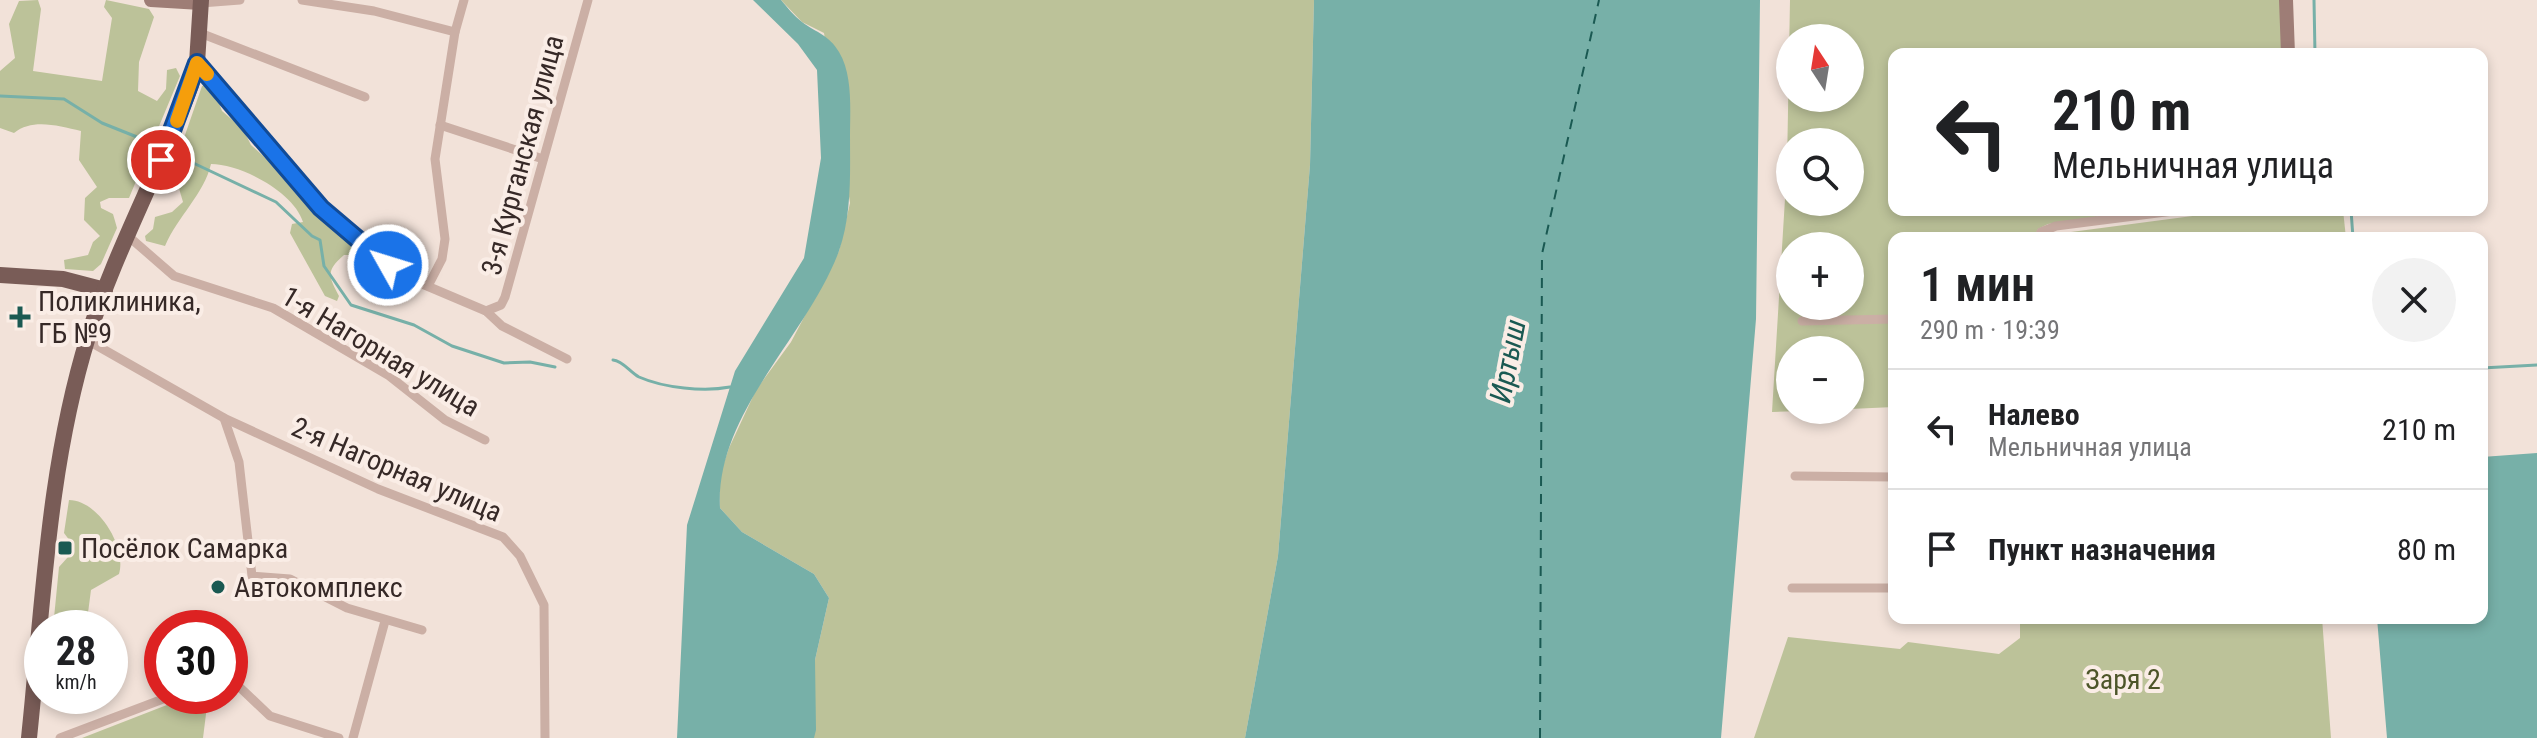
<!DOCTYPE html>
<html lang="ru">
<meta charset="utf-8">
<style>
body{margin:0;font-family:"Roboto Condensed",sans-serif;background:#f2f2f2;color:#202124;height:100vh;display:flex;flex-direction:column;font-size:30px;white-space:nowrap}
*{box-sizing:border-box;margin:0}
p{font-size:26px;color:#757577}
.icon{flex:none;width:44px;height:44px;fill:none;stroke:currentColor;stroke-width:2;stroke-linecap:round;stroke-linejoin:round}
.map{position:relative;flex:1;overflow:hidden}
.details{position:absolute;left:1888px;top:232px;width:600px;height:392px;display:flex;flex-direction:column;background:#fff;border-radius:16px;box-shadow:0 4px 12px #0003}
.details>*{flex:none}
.hud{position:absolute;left:1888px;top:48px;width:600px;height:168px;border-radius:16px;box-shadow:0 4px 12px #0003;background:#fff;color:#202124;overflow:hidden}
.needle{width:52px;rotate:348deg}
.fabs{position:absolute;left:1776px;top:24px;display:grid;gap:16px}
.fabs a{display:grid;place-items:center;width:88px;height:88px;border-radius:50%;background:#fff;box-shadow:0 4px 12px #0003;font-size:40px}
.speed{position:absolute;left:24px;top:610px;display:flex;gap:16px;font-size:40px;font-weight:700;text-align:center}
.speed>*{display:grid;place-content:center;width:104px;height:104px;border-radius:50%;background:#fff;box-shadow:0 4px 12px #0003;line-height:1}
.speed small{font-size:20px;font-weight:400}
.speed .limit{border:12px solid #d22;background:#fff;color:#111}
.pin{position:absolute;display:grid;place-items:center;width:68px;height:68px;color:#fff;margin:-34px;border:4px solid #fff;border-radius:50%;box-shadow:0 2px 8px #0007}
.me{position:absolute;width:88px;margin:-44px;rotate:309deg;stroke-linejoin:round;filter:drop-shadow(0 0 6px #0008)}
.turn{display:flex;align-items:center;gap:28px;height:168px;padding:0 32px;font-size:36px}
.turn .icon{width:104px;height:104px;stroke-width:2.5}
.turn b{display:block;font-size:56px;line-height:68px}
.round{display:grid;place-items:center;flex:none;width:84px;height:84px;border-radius:42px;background:#f2f2f2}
.overview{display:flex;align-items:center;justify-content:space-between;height:136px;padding:0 32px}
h1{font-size:48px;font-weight:600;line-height:60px}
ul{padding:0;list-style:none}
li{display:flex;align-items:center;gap:24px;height:120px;padding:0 32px;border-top:2px solid #e0e0e0}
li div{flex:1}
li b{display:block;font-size:30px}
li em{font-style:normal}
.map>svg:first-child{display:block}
.green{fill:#bcc299;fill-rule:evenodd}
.water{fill:#77b0a8}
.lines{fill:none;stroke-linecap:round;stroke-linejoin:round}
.stream{stroke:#77b0a8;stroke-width:3}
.ferry{stroke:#1a5952;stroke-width:2;stroke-dasharray:10 8;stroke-linecap:butt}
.street{stroke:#cbafa5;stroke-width:9}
.secondary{stroke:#9e7d76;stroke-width:14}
.primary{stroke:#795c57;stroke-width:16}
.route-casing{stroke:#114b97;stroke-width:20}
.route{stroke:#1a73e8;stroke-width:14}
.slow{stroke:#f59e0b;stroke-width:14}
.poi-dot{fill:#1a5952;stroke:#faede6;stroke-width:3}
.labels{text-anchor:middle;stroke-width:8;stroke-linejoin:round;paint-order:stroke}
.street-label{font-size:28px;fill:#362927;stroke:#faede6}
.poi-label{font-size:28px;fill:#362927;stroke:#faede6;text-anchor:start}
.park-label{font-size:28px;fill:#4d5529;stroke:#faede6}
.water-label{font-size:30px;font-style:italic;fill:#1a5952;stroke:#faede6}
</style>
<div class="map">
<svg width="2537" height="738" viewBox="0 0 2537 738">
<rect width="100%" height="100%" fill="#f2e2d9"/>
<g class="green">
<path d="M38 0 41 9 33 71 102 81 112 18 104 7 106 0 149 9 154 17 139 62 138 91 157 101 166 89 167 70 176 68 180 76 129 198H109L100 202 101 208 113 214 117 228 101 264 93 271 65 269 64 260 88 255 93 242 100 236 84 220 85 198 97 187 79 160 81 131C58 126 33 118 14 133L0 128V71L15 58 9 24 19 1Z"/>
<path d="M781 0H1314L1310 165 1278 556 1245 738H814L815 660 829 598 814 574 742 532 720 508 719 477 729 448 756 390 791 342 839 251 850 203 824 33 802 22Z"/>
<path d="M1790 0H2283L2284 54H1894V210H2144L2048 224 2038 229 2034 238H1894V407L1850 409V350H1790V410H1832L1772 412 1787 166ZM1790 38H1850V98H1790ZM1790 142H1850V202H1790ZM1790 246H1850V306H1790Z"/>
<path d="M206 85 215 92 222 111 243 129 251 145 296 185 307 203 326 215 340 233 355 243 358 255H344C325 271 329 277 339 296L337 301 325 296 290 233 292 224 303 222C294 192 241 164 211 164 204 194 178 216 165 246L146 241 145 236 153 229 155 217 172 212 183 202 178 185C190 171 178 158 177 143L185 135 202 86Z"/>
<path d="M2238 210H2343L2346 238H2055L2071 232Z"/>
<path d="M69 500C98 500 127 547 119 574L91 590 86 628H53L59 567 68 557 70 541 64 533Z"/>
<path d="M2020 618H2322L2331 738H1754L1788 637 1900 649 1908 642 1999 654 2020 638Z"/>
<path d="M190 696H204L207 706 203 738H82Z"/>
</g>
<g class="water">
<path d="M753 0H781C787 7 794 16 802 22 817 33 829 35 839 52 853 75 850 110 850 136 850 174 852 214 839 251 807 337 715 413 720 508L742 532 814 574 829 598 815 660 816 730 814 738H677L687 525 735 371 804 258 821 158 817 70 798 44Z"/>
<path d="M1314 0H1760L1756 319 1721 738H1245L1278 556 1310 165Z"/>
<path d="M2537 453V738H2387L2377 618H2482V457Z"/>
</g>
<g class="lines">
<g class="stream">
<path d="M2314 0 2315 54"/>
<path d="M0 96 64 99 102 123 142 139"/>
<path d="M189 161 276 202 312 236 320 240 324 266 351 305 414 325 452 346 504 363 530 362 555 367"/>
<path d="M2351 210 2353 238"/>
<path d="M613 360C623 361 630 372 639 377 664 388 704 392 730 387"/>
<path d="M2482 368 2537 365"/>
</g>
<path class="ferry" d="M1540 738 1542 254 1599 0"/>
<g class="street">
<path d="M302 0 374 11 455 32"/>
<path d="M201 3 240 0"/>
<path d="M200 33 365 97"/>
<path d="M197 63 312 197 375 255 401 275 486 311 502 326 567 359"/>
<path d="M440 125 543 159"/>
<path d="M128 236 174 276 273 308 388 375 445 420 485 440"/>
<path d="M2038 238 2041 232 2056 226 2181 210"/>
<path d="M428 286 442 259 445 239 435 159 455 32 464 0"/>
<path d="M486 311 501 305 505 297 588 0"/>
<path d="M1802 321 1894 319"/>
<path d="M87 340 224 418 378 489 503 537 520 556 544 605 545 738"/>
<path d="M224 418 239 462 252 576 290 579 347 608 422 630"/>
<path d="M1795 476 1894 477"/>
<path d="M1792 588H1894"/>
<path d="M230 670 239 662"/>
<path d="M230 678 270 716 339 738"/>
<path d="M60 738 171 696"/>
<path d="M353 738 385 621"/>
</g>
<g class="secondary">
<path d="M151 0 201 3"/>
<path d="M2286 0 2288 54"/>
</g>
<g class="primary">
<path d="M0 275 63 279 105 290"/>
<path d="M29 738C43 605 48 466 88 337 115 251 160 170 191 85L197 63 201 0"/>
</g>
</g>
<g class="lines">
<defs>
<path id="route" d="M161 160 197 63 321 208 388 265"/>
</defs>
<use href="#route" class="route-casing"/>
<use href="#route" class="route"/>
<path class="slow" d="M177 121 197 63 207 74"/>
</g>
<g class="poi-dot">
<path d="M16 305h8v8h8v8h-8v8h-8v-8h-8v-8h8z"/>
<rect x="57" y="540" width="16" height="16" rx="4"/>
<circle cx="218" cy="587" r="8"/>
</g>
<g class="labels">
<g class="street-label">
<text transform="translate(522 155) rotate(-75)" y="10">3-я Курганская улица</text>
<text transform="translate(381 351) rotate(31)" y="10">1-я Нагорная улица</text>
<text transform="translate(397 469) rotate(23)" y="10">2-я Нагорная улица</text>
</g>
<g class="poi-label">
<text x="38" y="311">Поликлиника,<tspan x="38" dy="32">ГБ №9</tspan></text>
<text x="81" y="558">Посёлок Самарка</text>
<text x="234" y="597">Автокомплекс</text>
</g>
<g class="park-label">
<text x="2123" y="689">Заря 2</text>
</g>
<g class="water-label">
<text transform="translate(1508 361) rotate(-79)" y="10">Иртыш</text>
</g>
</g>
</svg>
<div class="fabs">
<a><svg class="needle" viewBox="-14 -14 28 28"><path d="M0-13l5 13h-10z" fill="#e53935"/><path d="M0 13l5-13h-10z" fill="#757577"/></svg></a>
<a><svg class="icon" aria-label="search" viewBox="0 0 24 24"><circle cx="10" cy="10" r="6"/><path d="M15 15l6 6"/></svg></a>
<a>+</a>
<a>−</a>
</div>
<div class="speed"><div>28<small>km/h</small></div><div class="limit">30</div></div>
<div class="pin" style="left:161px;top:160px;background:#d93025"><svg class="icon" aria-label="arrive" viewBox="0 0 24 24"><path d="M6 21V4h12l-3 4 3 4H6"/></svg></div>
<svg class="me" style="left:388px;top:265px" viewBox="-20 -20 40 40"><circle r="17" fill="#1a73e8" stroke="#fff" stroke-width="3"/><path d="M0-11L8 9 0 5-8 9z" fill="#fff"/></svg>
<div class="hud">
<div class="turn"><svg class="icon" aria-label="left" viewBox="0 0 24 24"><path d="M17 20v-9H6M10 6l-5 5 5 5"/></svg><div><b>210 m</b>Мельничная улица</div></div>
</div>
<section class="details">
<div class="overview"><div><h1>1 мин</h1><p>290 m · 19:39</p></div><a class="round"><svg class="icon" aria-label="close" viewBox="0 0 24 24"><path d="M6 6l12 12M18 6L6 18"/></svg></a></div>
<ul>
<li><svg class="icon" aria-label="left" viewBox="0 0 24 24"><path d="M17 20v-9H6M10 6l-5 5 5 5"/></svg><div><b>Налево</b><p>Мельничная улица</p></div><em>210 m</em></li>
<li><svg class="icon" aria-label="arrive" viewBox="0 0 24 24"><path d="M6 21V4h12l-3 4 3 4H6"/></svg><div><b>Пункт назначения</b></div><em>80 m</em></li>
</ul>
</section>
</div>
